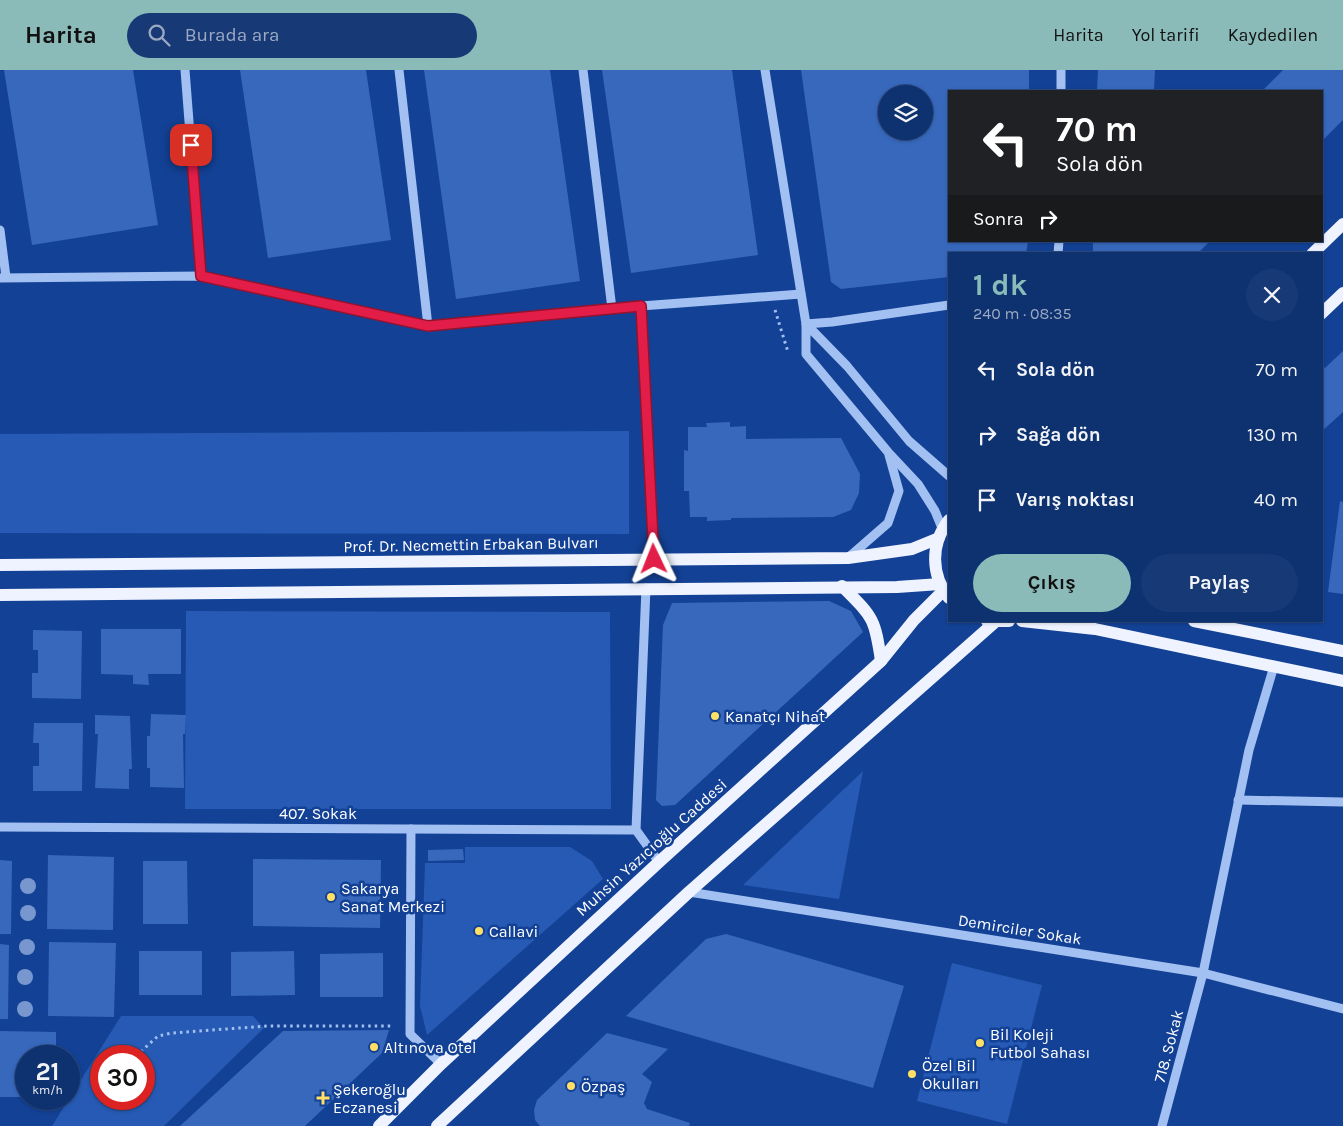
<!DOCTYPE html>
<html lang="tr">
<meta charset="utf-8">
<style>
body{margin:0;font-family:Karla,sans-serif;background:#173975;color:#f1f3f6;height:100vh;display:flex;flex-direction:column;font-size:19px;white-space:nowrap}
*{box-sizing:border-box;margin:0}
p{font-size:16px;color:#9ba9c3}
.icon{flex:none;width:28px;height:28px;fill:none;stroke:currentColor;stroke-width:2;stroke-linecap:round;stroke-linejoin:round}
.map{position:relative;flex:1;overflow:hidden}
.side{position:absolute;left:948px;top:182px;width:375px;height:370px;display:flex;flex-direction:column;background:#0e3170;border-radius:0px;box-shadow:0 1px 4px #0004,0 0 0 1px #2e4c83}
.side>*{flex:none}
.guide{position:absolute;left:948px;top:20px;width:375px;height:152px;border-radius:0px;box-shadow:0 1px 4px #0004,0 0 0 1px #2e4c83;background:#202124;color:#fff;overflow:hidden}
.tools{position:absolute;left:878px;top:15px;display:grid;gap:10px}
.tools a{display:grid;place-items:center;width:55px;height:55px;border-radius:50%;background:#0e3170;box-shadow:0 1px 4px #0004,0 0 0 1px #2e4c83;font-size:25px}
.speed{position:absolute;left:15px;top:975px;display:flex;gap:10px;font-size:25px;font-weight:700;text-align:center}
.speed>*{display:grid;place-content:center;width:65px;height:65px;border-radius:50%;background:#0e3170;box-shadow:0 1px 4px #0004,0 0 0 1px #2e4c83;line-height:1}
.speed small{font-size:12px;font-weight:400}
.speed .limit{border:8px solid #d22;background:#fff;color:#111}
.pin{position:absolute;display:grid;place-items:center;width:42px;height:42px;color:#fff;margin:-21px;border-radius:10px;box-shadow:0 2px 8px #0006}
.me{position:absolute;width:55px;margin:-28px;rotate:358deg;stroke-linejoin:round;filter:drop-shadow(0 0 4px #0008)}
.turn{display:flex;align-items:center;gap:18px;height:105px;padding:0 25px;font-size:22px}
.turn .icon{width:65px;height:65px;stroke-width:2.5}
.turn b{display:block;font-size:35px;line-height:42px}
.then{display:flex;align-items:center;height:48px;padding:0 25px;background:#0003;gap:10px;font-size:19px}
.round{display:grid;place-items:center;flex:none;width:52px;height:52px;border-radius:26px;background:#173975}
.overview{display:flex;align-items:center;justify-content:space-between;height:85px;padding:0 25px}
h1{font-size:30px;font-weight:700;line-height:38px;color:#8bbbb9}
.action{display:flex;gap:10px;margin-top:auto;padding:10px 25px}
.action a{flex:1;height:58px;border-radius:30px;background:#8bbbb9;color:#111;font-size:20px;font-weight:700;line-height:58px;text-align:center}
.action a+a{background:#173975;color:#f1f3f6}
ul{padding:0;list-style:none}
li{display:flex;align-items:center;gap:15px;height:65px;padding:0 25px}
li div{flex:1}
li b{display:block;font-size:19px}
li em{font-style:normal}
header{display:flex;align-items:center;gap:30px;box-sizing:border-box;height:70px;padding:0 25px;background:#8bbbb9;color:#111}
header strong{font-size:24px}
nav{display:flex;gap:28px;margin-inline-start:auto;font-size:18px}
.search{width:350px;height:45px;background:#173975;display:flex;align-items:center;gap:12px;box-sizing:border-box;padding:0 18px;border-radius:28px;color:#9ba9c3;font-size:19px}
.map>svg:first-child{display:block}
.green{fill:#265ab4;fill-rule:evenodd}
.building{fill:#3768bc;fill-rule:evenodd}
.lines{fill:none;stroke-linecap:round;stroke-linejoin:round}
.path{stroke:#a2c0f2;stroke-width:3;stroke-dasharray:2.5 4;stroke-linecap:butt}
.minor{stroke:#a2c0f2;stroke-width:9}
.major{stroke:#eef3ff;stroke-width:12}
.tree{fill:#7897ce}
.route-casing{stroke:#92132f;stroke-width:12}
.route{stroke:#e11d48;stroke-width:9}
.poi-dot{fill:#ffdf64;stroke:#134195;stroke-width:2}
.labels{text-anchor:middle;stroke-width:5;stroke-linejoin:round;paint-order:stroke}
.street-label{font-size:16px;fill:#fff;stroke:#134195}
.poi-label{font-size:16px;fill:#fff;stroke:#134195;text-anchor:start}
</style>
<header>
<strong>Harita</strong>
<div class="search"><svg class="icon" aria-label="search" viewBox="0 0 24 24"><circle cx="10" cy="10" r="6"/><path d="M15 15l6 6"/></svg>Burada ara</div>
<nav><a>Harita</a><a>Yol tarifi</a><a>Kaydedilen</a></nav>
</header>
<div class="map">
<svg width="1343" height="1056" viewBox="0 0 1343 1056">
<rect width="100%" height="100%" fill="#134195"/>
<g class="green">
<path d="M629 361V464L0 463V364Z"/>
<path d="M186 541 610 542 611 739H185Z"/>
<path d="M863 701 839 829 743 815Z"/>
<path d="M465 777H570L592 791 603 809 427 965 420 936 425 793H465Z"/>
<path d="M952 893 1042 915 1007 1054 917 1031Z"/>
<path d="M121 946H253L264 958 164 1056H52ZM144 986V1029H101V986Z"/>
</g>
<g class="building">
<path d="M4 0H133L158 155 32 175Z"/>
<path d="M240 0H366L391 170 268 188Z"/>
<path d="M424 0H550L580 211 456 229Z"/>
<path d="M602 0H732L758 185 631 203Z"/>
<path d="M801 0H1029V21H949V171H1028L1026 184H949V207L841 219 831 212ZM886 24H924V61H886Z"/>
<path d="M1098 0H1155L1154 21H1097Z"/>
<path d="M1283 0H1343V50L1321 72V21H1262Z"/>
<path d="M1093 171H1210L1197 184H1093Z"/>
<path d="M1343 281V342L1321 362V294L1325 298Z"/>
<path d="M730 352V357L746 356V369L841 368 860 404 859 423 851 440 833 447 731 448V450L707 451V447H690L689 421H684V380L688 381V357H707L706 353Z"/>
<path d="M1340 431 1343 432V524L1328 522Z"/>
<path d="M829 531 851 541 863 562 675 735 662 736 656 730 663 555 672 533Z"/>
<path d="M101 559H181V604H148L149 615 133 614V605L101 604Z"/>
<path d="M33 560 82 561 81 629 32 628V603H38V580H33Z"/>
<path d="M151 644 186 645 185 664H183L184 718 150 717V698H147V666H150Z"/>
<path d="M95 645 130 646 132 699H129V719L95 718 98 664H95Z"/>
<path d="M34 653H83L82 721H33V696H39V673H33Z"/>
<path d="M463 779 464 790 428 791V780Z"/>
<path d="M48 785 114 787 113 860 47 859Z"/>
<path d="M253 789 381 790 380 858 253 856Z"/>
<path d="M0 790 12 791 11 864H0Z"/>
<path d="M143 791H187L188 854H143Z"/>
<path d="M726 864 904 916 873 1018 626 946 706 869Z"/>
<path d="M49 872 116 873 114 947 48 946Z"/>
<path d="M0 874 9 875 8 949H0Z"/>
<rect x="139" y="881" width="63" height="44"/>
<path d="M294 881 295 925 231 926V882Z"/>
<path d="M383 883V927H320V884Z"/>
<path d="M389 960 382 983 305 1056H180L283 961Z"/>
<path d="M0 961 56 962V986H26V1027H0Z"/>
<path d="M607 963 668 979 642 1004 652 1012 644 1033 647 1039 690 1053 689 1056H540L535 1050 534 1040 537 1030Z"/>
</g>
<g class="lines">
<g class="path">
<path d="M775 240 788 282"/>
<path d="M136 986 158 966 172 963 267 956H394"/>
</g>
<g class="minor">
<path d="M185 0 201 206"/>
<path d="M399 0 428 256"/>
<path d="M583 0 612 239"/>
<path d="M765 0 806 254 832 252 949 235"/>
<path d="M1061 21V0"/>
<path d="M0 160 6 207"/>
<path d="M1058 184 1059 171"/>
<path d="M0 208 201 206 428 256 641 236 801 224"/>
<path d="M641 236 654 489"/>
<path d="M942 458 935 441 918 414 888 382 806 284V254L847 296 909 371 949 406"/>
<path d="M849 487 888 453 899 421 889 385"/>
<path d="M646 518 636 760 659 792"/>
<path d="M1238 730 1343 732"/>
<path d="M0 757 636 760"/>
<path d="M411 759 410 964 441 994"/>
<path d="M689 822 1203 903 1343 939"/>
<path d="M1162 1056 1203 903 1249 680 1274 596"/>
</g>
<g class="major">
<path d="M1312 184 1343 154"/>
<path d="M1321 244 1343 223"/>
<path d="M949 450C930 474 931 505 949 528"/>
<path d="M0 495 848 488 912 479 939 468"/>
<path d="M842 516C873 547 875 548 881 591"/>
<path d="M0 525 897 517 940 514"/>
<path d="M987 551H1009"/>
<path d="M1022 551 1095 559 1343 611"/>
<path d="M1194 551 1343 581"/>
<path d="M379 1056 441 994 659 792 881 591 914 550 943 521"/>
<path d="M437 1056 689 822 994 553"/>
</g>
</g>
<g class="tree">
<circle cx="28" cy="816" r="8"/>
<circle cx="28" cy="843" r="8"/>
<circle cx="27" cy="877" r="8"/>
<circle cx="25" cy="907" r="8"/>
<circle cx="25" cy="939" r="8"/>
</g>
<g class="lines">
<defs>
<path id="route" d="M191 75 201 206 428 256 641 236 654 489"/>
</defs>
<use href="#route" class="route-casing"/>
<use href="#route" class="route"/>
</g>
<g class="poi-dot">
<circle cx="715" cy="646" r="5"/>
<circle cx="331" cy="827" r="5"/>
<circle cx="479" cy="861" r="5"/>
<circle cx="980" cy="973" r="5"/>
<circle cx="374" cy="977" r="5"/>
<circle cx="912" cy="1004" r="5"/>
<circle cx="571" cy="1016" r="5"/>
<path d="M320.5 1020.5h5v5h5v5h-5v5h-5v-5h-5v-5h5z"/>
</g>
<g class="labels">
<g class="street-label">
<text transform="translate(471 474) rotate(-1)" y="6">Prof. Dr. Necmettin Erbakan Bulvarı</text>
<text x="318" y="749">407. Sokak</text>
<text transform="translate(651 777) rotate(-42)" y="6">Muhsin Yazıcıoğlu Caddesi</text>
<text transform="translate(1020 859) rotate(9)" y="6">Demirciler Sokak</text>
<text transform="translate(1168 976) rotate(-75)" y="6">718. Sokak</text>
</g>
<g class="poi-label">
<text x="725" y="652">Kanatçı Nihat</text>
<text x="341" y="824">Sakarya<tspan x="341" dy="18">Sanat Merkezi</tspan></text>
<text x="489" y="867">Callavi</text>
<text x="990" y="970">Bil Koleji<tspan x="990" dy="18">Futbol Sahası</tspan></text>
<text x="384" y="983">Altınova Otel</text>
<text x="922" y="1001">Özel Bil<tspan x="922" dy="18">Okulları</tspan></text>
<text x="581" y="1022">Özpaş</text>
<text x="333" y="1025">Şekeroğlu<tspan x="333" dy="18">Eczanesi</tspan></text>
</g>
</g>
</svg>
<div class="tools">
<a><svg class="icon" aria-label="layers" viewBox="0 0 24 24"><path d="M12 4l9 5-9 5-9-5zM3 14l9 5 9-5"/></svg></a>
</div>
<div class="speed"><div>21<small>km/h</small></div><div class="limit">30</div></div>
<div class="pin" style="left:191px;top:75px;background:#d93025"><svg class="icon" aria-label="arrive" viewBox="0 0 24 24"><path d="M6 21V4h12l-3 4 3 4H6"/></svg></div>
<svg class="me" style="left:654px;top:489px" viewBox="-20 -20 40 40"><path d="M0-17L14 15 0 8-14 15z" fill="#e11d48" stroke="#fff" stroke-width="4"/></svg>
<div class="guide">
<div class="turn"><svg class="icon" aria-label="left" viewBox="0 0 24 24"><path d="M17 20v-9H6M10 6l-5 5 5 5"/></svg><div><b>70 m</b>Sola dön</div></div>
<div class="then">Sonra<svg class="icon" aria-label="right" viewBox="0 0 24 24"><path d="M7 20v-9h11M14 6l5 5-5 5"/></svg></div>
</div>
<section class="side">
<div class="overview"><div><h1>1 dk</h1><p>240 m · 08:35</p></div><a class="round"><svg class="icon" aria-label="close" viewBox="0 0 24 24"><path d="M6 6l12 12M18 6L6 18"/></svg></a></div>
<ul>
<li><svg class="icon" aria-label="left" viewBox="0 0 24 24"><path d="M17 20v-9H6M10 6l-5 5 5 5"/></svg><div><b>Sola dön</b></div><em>70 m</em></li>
<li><svg class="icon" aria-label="right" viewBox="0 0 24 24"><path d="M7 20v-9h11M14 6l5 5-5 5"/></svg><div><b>Sağa dön</b></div><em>130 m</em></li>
<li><svg class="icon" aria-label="arrive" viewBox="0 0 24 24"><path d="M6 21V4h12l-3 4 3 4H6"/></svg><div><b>Varış noktası</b></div><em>40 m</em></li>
</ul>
<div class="action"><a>Çıkış</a><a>Paylaş</a></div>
</section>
</div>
